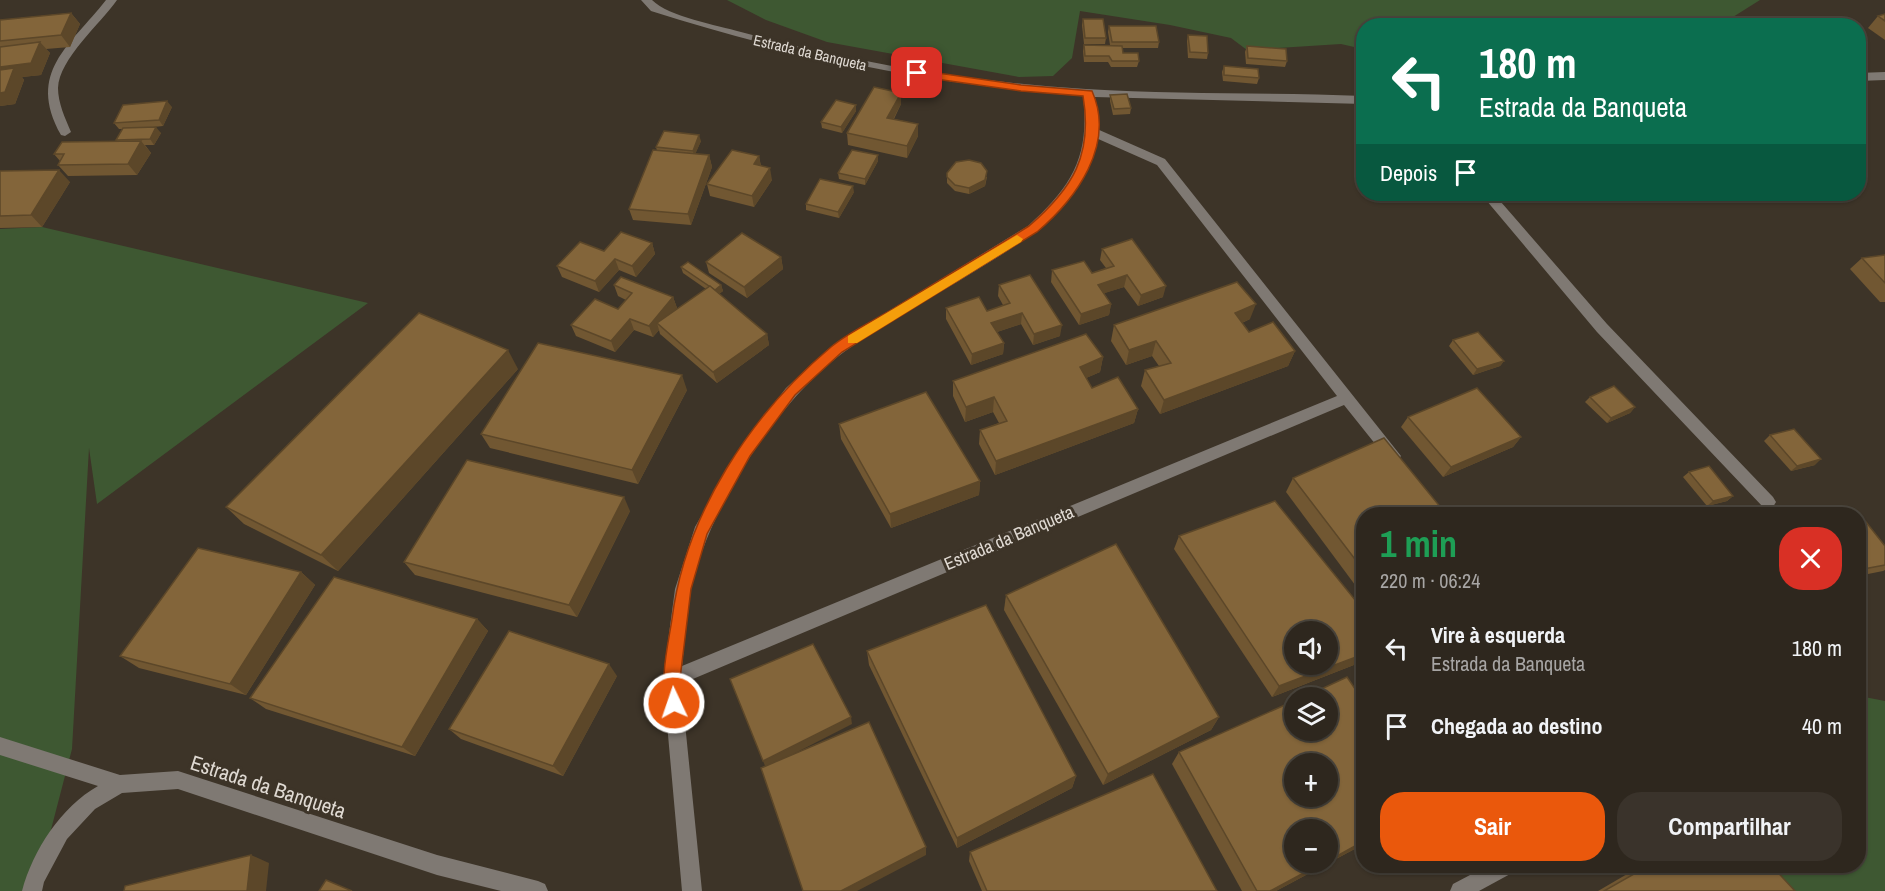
<!DOCTYPE html>
<html lang="pt">
<meta charset="utf-8">
<style>
body{margin:0;font-family:"Archivo Narrow",sans-serif;background:#3a332b;color:#f1f3f6;height:100vh;display:flex;flex-direction:column;font-size:22px;white-space:nowrap}
*{box-sizing:border-box;margin:0}
p{font-size:20px;color:#a7a5a4}
.icon{flex:none;width:33px;height:33px;fill:none;stroke:currentColor;stroke-width:2;stroke-linecap:round;stroke-linejoin:round}
.map{position:relative;flex:1;overflow:hidden}
.panel{position:absolute;left:1356px;top:507px;width:510px;height:366px;display:flex;flex-direction:column;background:#2e271e;border-radius:24px;box-shadow:0 2px 4px #0004,0 0 0 2px #49443c}
.panel>*{flex:none}
.guide{position:absolute;left:1356px;top:18px;width:510px;height:183px;border-radius:24px;box-shadow:0 2px 4px #0004,0 0 0 2px #49443c;background:#0b6e4f;color:#fff;overflow:hidden}
.buttons{position:absolute;left:1284px;top:621px;display:grid;gap:12px}
.buttons a{display:grid;place-items:center;width:54px;height:54px;border-radius:50%;background:#2e271e;box-shadow:0 2px 4px #0004,0 0 0 2px #49443c;font-size:30px}
.pin{position:absolute;display:grid;place-items:center;width:51px;height:51px;color:#fff;margin:-26px;border-radius:12px;box-shadow:0 3px 9px #0006}
.me{position:absolute;width:66px;margin:-33px;rotate:357deg;stroke-linejoin:round;filter:drop-shadow(0 0 4px #0008)}
.turn{display:flex;align-items:center;gap:21px;height:126px;padding:0 24px;font-size:27px}
.turn .icon{width:78px;height:78px;stroke-width:2.5}
.turn b{display:block;font-size:42px;line-height:51px}
.then{display:flex;align-items:center;height:57px;padding:0 24px;background:#0003;gap:12px;font-size:22px}
.round{display:grid;place-items:center;flex:none;width:63px;height:63px;border-radius:24px;background:#3a332b}
.overview{display:flex;align-items:center;justify-content:space-between;height:102px;padding:0 24px}
h1{font-size:36px;font-weight:700;line-height:45px;color:#1e9e55}
.cta{display:flex;gap:12px;margin-top:auto;padding:12px 24px}
.cta a{flex:1;height:69px;border-radius:24px;background:#ea580c;color:#fff;font-size:24px;font-weight:700;line-height:69px;text-align:center}
.cta a+a{background:#3a332b;color:#f1f3f6}
ul{padding:0;list-style:none}
li{display:flex;align-items:center;gap:18px;height:78px;padding:0 24px}
li div{flex:1}
li b{display:block;font-size:22px}
li em{font-style:normal}
.map>svg:first-child{display:block}
.green{fill:#3e5832}
.lines{fill:none;stroke-linecap:round;stroke-linejoin:round}
.minor{fill:#7f7973;fill-rule:evenodd}
.wall{fill:#715732}
.shaded-wall{fill:#5c4729}
.building{fill:#83653a;stroke:#5c4729;stroke-width:1.5;fill-rule:evenodd}
.route{fill:#ea580c;stroke:#983908;stroke-width:1.5}
.slow{fill:#f59e0b}
.labels{text-anchor:middle;stroke-width:6;stroke-linejoin:round;paint-order:stroke}
.far-street-label{font-size:15px;fill:#dfd9d2;stroke:#3d3428}
.street-label{font-size:18px;fill:#dfd9d2;stroke:#3d3428}
.near-street-label{font-size:21px;fill:#dfd9d2;stroke:#3d3428}
</style>
<div class="map">
<svg width="1885" height="891" viewBox="0 0 1885 891">
<rect width="100%" height="100%" fill="#3d3428"/>
<g class="green">
<path d="M727 0H1760L1725 22 1724 25 1364 26 1363 49 1341 44 1247 50 1231 38 1170 25 1080 11 1072 58 1053 76 1019 77 827 42 766 20Z"/>
<path d="M42 227 368 303 97 504 89 448 72 749 35 891H0V229Z"/>
<path d="M1859 696 1885 701V891H1745L1725 866H1858Z"/>
</g>
<g class="lines">
<g class="minor">
<path d="M106 0H117C101 23 59 59 58 88 58 103 65 118 71 132L65 136 61 135C26 72 70 46 106 0Z"/>
<path d="M641 0H652C669 17 717 25 741 32 854 63 970 82 1086 89 1178 95 1271 92 1364 96V104L1094 97 1097 129 1165 159 1401 456 1398 460H1388L1344 405 681 684 702 891H682L663 679 675 589 695 527 740 448 786 388 833 345 1028 226C1072 186 1090 157 1083 96 935 85 792 56 651 11ZM1096 138 1157 165 1337 396 682 666C685 641 686 615 691 590 707 510 778 400 844 352 885 322 932 298 975 271 1030 237 1085 208 1096 138Z"/>
<path d="M1885 72V80L1858 81V73Z"/>
<path d="M1481 194H1494L1607 324 1773 497 1776 502 1773 507 1768 509 1763 507 1597 332Z"/>
<path d="M0 737 120 775 178 771 437 855 538 881 545 884 548 891H501L437 875 178 789 122 793 95 809 67 839 44 882 42 891H22C33 850 61 807 98 786L0 755Z"/>
<path d="M1487 866H1515L1512 873 1479 891H1450L1453 884Z"/>
</g>
</g>
<g class="wall">
<path d="M71 13 80 24 70 47 46 49 50 53 41 75 22 77 24 80 15 104 0 106V20Z"/>
<path d="M1885 14V40L1868 28 1878 16Z"/>
<path d="M1083 19 1106 38 1105 44H1084L1082 25Z"/>
<path d="M1109 26 1159 42 1158 48H1122L1123 53 1139 61 1137 67H1111L1108 62H1084L1083 51 1084 45H1110L1108 32Z"/>
<path d="M1188 35 1208 53 1207 59 1188 58 1187 41Z"/>
<path d="M1247 46 1287 61 1285 67 1246 64 1245 52Z"/>
<path d="M1224 66 1259 78 1257 84 1223 81 1222 72Z"/>
<path d="M901 93V104L894 119 918 124V136L907 158 848 145 847 133Z"/>
<path d="M1110 95 1131 108 1130 114 1113 115 1110 101Z"/>
<path d="M856 105V111L842 133 822 128 821 122Z"/>
<path d="M172 107 163 126 144 128 161 133 154 145H145L151 153 137 175 68 176 58 165 60 161 54 154 117 141 116 140 123 129H119L114 123Z"/>
<path d="M701 141 695 154 709 155 712 167 691 225 633 220 629 209 657 151 656 147Z"/>
<path d="M878 155V161L865 185 839 179 838 173Z"/>
<path d="M759 156 761 166 772 180 754 207 710 196 707 184Z"/>
<path d="M0 171 70 182 42 227 0 228Z"/>
<path d="M947 173 987 177 985 186 969 194 955 191 947 183Z"/>
<path d="M854 192 839 218 806 210V204Z"/>
<path d="M652 243 655 254 636 277 619 270 599 292 562 277 557 266 604 251Z"/>
<path d="M1102 249 1163 297 1138 306 1124 287 1104 293 1111 304 1109 315 1079 325 1051 282 1052 270 1092 273 1106 268 1100 260Z"/>
<path d="M1885 255V302H1880L1850 269 1862 258Z"/>
<path d="M781 257 783 269 747 298 709 273 706 262Z"/>
<path d="M681 267 721 285 723 291 719 294 767 334 769 345 717 383 660 334 659 330 653 337 634 330 615 352 576 336 571 325 618 309 626 300 618 296 614 285 673 297 677 308 675 310 706 289 683 273Z"/>
<path d="M999 285 1060 336 1033 345 1021 324 997 332 1004 343 1003 354 971 365 946 319V308L987 311 1003 305 998 296Z"/>
<path d="M1250 319 1242 323 1249 332 1295 351 1288 366 1160 414 1141 386 1145 370 1159 366 1152 356 1126 365 1111 341 1114 325Z"/>
<path d="M1453 340 1504 361 1500 366 1473 375 1449 346Z"/>
<path d="M1103 357 1100 372 1086 378 1092 388 1138 409 1134 423 995 475 979 444 980 430 999 423 993 412 965 422 953 396V381Z"/>
<path d="M518 369 338 571 244 524 226 507Z"/>
<path d="M687 390 638 484 490 448 481 434Z"/>
<path d="M1590 397 1635 407 1630 413 1607 423 1585 402Z"/>
<path d="M1408 417 1521 437 1513 447 1443 477 1401 427Z"/>
<path d="M839 424 980 481 979 495 891 528 841 439Z"/>
<path d="M1770 435 1815 465 1791 471 1764 441Z"/>
<path d="M1689 472 1733 496 1727 501 1707 506 1683 477Z"/>
<path d="M1293 478 1364 514V597L1286 492Z"/>
<path d="M630 511 577 617 415 575 404 562Z"/>
<path d="M1858 523 1885 546V570L1883 571 1858 576Z"/>
<path d="M1179 536 1364 611V661L1272 697 1174 549Z"/>
<path d="M301 572 315 585 246 695 139 668 120 656Z"/>
<path d="M1006 595 1219 717 1211 730 1103 785 1004 610Z"/>
<path d="M477 619 488 631 415 756 266 709 250 698Z"/>
<path d="M867 651 1076 776 1072 788 957 848 869 665Z"/>
<path d="M617 676 563 776 461 739 449 729Z"/>
<path d="M1179 752 1364 844 1276 891H1242L1172 764Z"/>
<path d="M970 852 1217 891H982L969 861Z"/>
<path d="M1641 866H1772L1795 891H1598Z"/>
</g>
<g class="shaded-wall">
<path d="M71 13 80 24 70 47 61 35Z"/>
<path d="M40 42 50 53 41 75 22 77 24 80 15 104 0 106V67Z"/>
<path d="M901 93V104L888 129 887 118Z"/>
<path d="M167 101 172 107 163 126 159 120Z"/>
<path d="M856 105V111L842 133 841 127Z"/>
<path d="M918 124V136L907 158V146Z"/>
<path d="M156 127 161 133 154 145 150 139Z"/>
<path d="M699 135 701 141 694 157 693 151Z"/>
<path d="M141 141 151 153 137 175 128 164Z"/>
<path d="M709 155 712 167 691 225 688 214Z"/>
<path d="M878 155V161L865 185V179Z"/>
<path d="M759 156 761 168 754 164Z"/>
<path d="M770 168 772 180 754 207 752 196Z"/>
<path d="M59 170 70 182 42 227 31 215Z"/>
<path d="M987 171 985 186 969 194V188Z"/>
<path d="M853 186 854 192 839 218 838 212Z"/>
<path d="M652 243 655 254 636 277 632 266Z"/>
<path d="M781 257 783 269 747 298 744 287Z"/>
<path d="M615 259 619 270 599 292 595 281Z"/>
<path d="M1127 275 1124 287 1096 296 1098 285Z"/>
<path d="M721 285 723 291 716 296 714 290Z"/>
<path d="M1166 286 1163 297 1138 306 1141 295Z"/>
<path d="M673 297 677 308 661 327 657 323 659 330 653 337 649 326Z"/>
<path d="M1111 304 1109 315 1079 325 1081 314Z"/>
<path d="M1256 304 1250 319 1230 328 1235 313Z"/>
<path d="M1022 313 1021 324 991 334V323Z"/>
<path d="M630 319 634 330 615 352 611 341Z"/>
<path d="M1062 325 1060 336 1033 345 1034 334Z"/>
<path d="M767 334 769 345 717 383 713 372Z"/>
<path d="M1156 341 1152 356 1126 365 1129 350Z"/>
<path d="M1004 343 1003 354 971 365 972 354Z"/>
<path d="M508 350 518 369 338 571 321 555Z"/>
<path d="M1295 351 1288 366 1160 414 1164 400Z"/>
<path d="M1103 357 1100 372 1077 382 1080 367Z"/>
<path d="M1504 361 1500 366 1473 375 1477 369Z"/>
<path d="M682 375 687 390 638 484 632 470Z"/>
<path d="M994 397 993 412 965 422 966 407Z"/>
<path d="M1635 407 1630 413 1607 423 1611 418Z"/>
<path d="M1138 409 1134 423 995 475 996 461Z"/>
<path d="M1521 437 1513 447 1443 477 1451 467Z"/>
<path d="M1821 459 1815 465 1791 471 1797 466Z"/>
<path d="M980 481 979 495 891 528 890 514Z"/>
<path d="M1733 496 1727 501 1707 506 1713 501Z"/>
<path d="M624 497 630 511 577 617 569 605Z"/>
<path d="M301 572 315 585 246 695 230 684Z"/>
<path d="M477 619 488 631 415 756 402 747Z"/>
<path d="M1364 654V661L1272 697 1279 686Z"/>
<path d="M609 664 617 676 563 776 553 766Z"/>
<path d="M851 717 852 724 766 768 763 761Z"/>
<path d="M1219 717 1211 730 1103 785 1108 774Z"/>
<path d="M1076 776 1072 788 957 848V838Z"/>
<path d="M1364 841V844L1276 891H1270L1324 862H1328V861Z"/>
<path d="M926 847V855L857 891H841Z"/>
<path d="M251 855 269 863 266 891H247Z"/>
</g>
<g class="building">
<path d="M71 13 61 35 0 41V20Z"/>
<path d="M1885 14V21L1878 16Z"/>
<path d="M1083 19H1103L1106 38H1085Z"/>
<path d="M1109 26H1156L1159 42H1112Z"/>
<path d="M1188 35 1207 36 1208 53 1190 52Z"/>
<path d="M40 42 31 63 0 67V47Z"/>
<path d="M1084 45 1122 46 1123 53H1138L1139 61H1112L1109 56H1085Z"/>
<path d="M1247 46 1286 49 1287 61 1248 58Z"/>
<path d="M1224 66 1258 69 1259 78 1224 75Z"/>
<path d="M14 68 5 92 0 93V70Z"/>
<path d="M874 87 901 93 887 118 918 124 907 146 847 133Z"/>
<path d="M1127 94 1131 108 1114 109 1110 95Z"/>
<path d="M836 100 856 105 841 127 821 122Z"/>
<path d="M167 101 159 120 114 123 123 105Z"/>
<path d="M156 127 150 139 116 140 123 128Z"/>
<path d="M664 131 699 135 693 151 656 147Z"/>
<path d="M141 141 128 164 58 165 64 154H54L62 142Z"/>
<path d="M653 150 709 155 688 214 629 209Z"/>
<path d="M732 150 759 156 754 164 770 168 752 196 707 184Z"/>
<path d="M852 150 878 155 865 179 838 173Z"/>
<path d="M969 160 981 163 987 171 985 180 969 188 955 185 947 177V173L956 162Z"/>
<path d="M59 170 31 215 0 216V171Z"/>
<path d="M820 179 853 186 838 212 806 204Z"/>
<path d="M621 232 652 243 632 266 615 259 595 281 557 266 580 242 604 251Z"/>
<path d="M742 233 781 257 744 287 706 262Z"/>
<path d="M1132 239 1166 286 1141 295 1127 275 1098 285 1111 304 1081 314 1052 270 1084 261 1092 273 1114 266 1102 249Z"/>
<path d="M1885 255V283L1862 258Z"/>
<path d="M688 262 721 285 715 290 681 267Z"/>
<path d="M1030 275 1062 325 1034 334 1022 313 991 323 1004 343 972 354 946 308 979 297 987 311 1010 303 999 285Z"/>
<path d="M621 277 673 297 649 326 630 319 611 341 571 325 595 299 618 309 632 293 614 285Z"/>
<path d="M1237 282 1256 304 1235 313 1249 332 1273 322 1295 351 1164 400 1145 370 1171 363 1156 341 1129 350 1114 325Z"/>
<path d="M710 286 767 334 713 372 657 323Z"/>
<path d="M419 313 508 350 321 555 226 507Z"/>
<path d="M1478 332 1504 361 1477 369 1453 340Z"/>
<path d="M1086 334 1103 357 1080 367 1092 388 1118 377 1138 409 996 461 980 430 1007 421 994 397 966 407 953 381Z"/>
<path d="M538 343 682 375 632 470 481 434Z"/>
<path d="M1614 386 1635 407 1611 418 1590 397Z"/>
<path d="M1477 388 1521 437 1451 467 1408 417Z"/>
<path d="M926 392 980 481 890 514 839 424Z"/>
<path d="M1794 429 1821 459 1797 466 1770 435Z"/>
<path d="M1384 438 1446 514H1364V571L1293 478Z"/>
<path d="M467 460 624 497 569 605 404 562Z"/>
<path d="M1709 466 1733 496 1713 501 1689 472Z"/>
<path d="M1275 501 1364 611V654L1279 686 1179 536ZM1294 632H1328V664H1294Z"/>
<path d="M1866 522 1885 546V565L1858 570V523Z"/>
<path d="M1116 544 1219 717 1108 774 1006 595Z"/>
<path d="M198 548 301 572 230 684 120 656Z"/>
<path d="M334 577 477 619 402 747 250 698Z"/>
<path d="M986 605 1076 776 957 838 867 651Z"/>
<path d="M509 631 609 664 553 766 449 729Z"/>
<path d="M813 644 851 717 763 761 730 679Z"/>
<path d="M1347 677 1364 702V841L1328 861V830H1294V862H1324L1270 891H1257L1179 752 1294 701V730H1328V698H1302ZM1294 764H1328V796H1294Z"/>
<path d="M869 722 926 847 841 891H803L761 768Z"/>
<path d="M1153 774 1217 891H987L970 852Z"/>
<path d="M251 855 247 891H124L125 886Z"/>
<path d="M1648 866H1772L1795 891H1604Z"/>
<path d="M326 880 352 891H319Z"/>
</g>
<path class="route" d="M917 70 1021 85 1092 91C1116 145 1076 199 1037 232L842 352 795 395 750 456 707 534 691 589 680 679 682 703 680 708 674 711 669 708C658 682 668 646 672 619 685 514 751 414 831 347 849 332 873 321 893 309 938 281 984 254 1029 226 1073 188 1093 155 1083 96L1021 91 914 76 912 73Z"/>
<path class="slow" d="M1017 235 1023 239 1021 242 857 343H848V336Z"/>
<g class="labels">
<g class="far-street-label">
<text transform="translate(810 53) rotate(13)" y="5">Estrada da Banqueta</text>
</g>
<g class="street-label">
<text transform="translate(1009 538) rotate(-23)" y="6">Estrada da Banqueta</text>
</g>
<g class="near-street-label">
<text transform="translate(268 787) rotate(18)" y="7">Estrada da Banqueta</text>
</g>
</g>
</svg>
<div class="buttons">
<a><svg class="icon" aria-label="sound" viewBox="0 0 24 24"><path d="M4 9h4l5-4v14l-5-4H4zM17 9q2 3 0 6"/></svg></a>
<a><svg class="icon" aria-label="layers" viewBox="0 0 24 24"><path d="M12 4l9 5-9 5-9-5zM3 14l9 5 9-5"/></svg></a>
<a>+</a>
<a>−</a>
</div>
<div class="pin" style="left:917px;top:73px;background:#d93025"><svg class="icon" aria-label="arrive" viewBox="0 0 24 24"><path d="M6 21V4h12l-3 4 3 4H6"/></svg></div>
<svg class="me" style="left:674px;top:703px" viewBox="-20 -20 40 40"><circle r="17" fill="#ea580c" stroke="#fff" stroke-width="3"/><path d="M0-11L8 9 0 5-8 9z" fill="#fff"/></svg>
<div class="guide">
<div class="turn"><svg class="icon" aria-label="left" viewBox="0 0 24 24"><path d="M17 20v-9H6M10 6l-5 5 5 5"/></svg><div><b>180 m</b>Estrada da Banqueta</div></div>
<div class="then">Depois<svg class="icon" aria-label="arrive" viewBox="0 0 24 24"><path d="M6 21V4h12l-3 4 3 4H6"/></svg></div>
</div>
<section class="panel">
<div class="overview"><div><h1>1 min</h1><p>220 m · 06:24</p></div><a class="round" style="background:#d93025;color:#fff"><svg class="icon" aria-label="close" viewBox="0 0 24 24"><path d="M6 6l12 12M18 6L6 18"/></svg></a></div>
<ul>
<li><svg class="icon" aria-label="left" viewBox="0 0 24 24"><path d="M17 20v-9H6M10 6l-5 5 5 5"/></svg><div><b>Vire à esquerda</b><p>Estrada da Banqueta</p></div><em>180 m</em></li>
<li><svg class="icon" aria-label="arrive" viewBox="0 0 24 24"><path d="M6 21V4h12l-3 4 3 4H6"/></svg><div><b>Chegada ao destino</b></div><em>40 m</em></li>
</ul>
<div class="cta"><a>Sair</a><a>Compartilhar</a></div>
</section>
</div>
